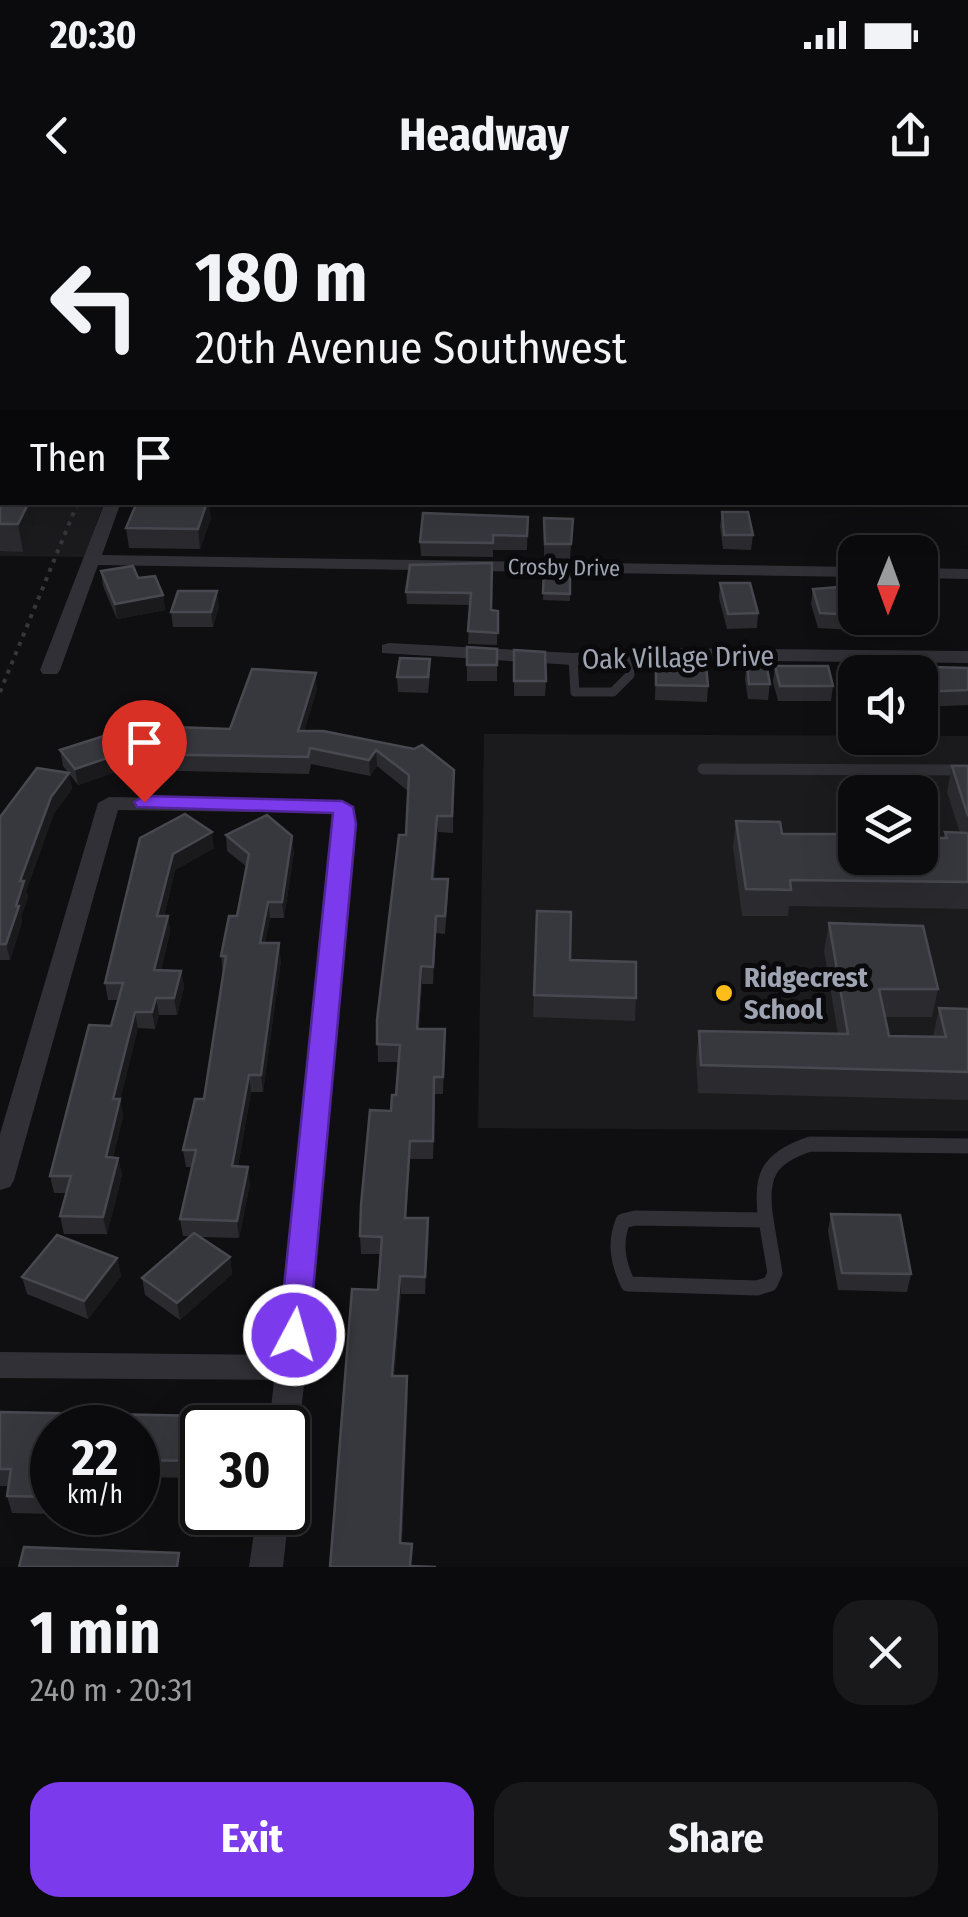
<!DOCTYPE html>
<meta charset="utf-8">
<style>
body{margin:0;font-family:"Fira Sans Condensed",sans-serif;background:#19191b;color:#f1f3f6;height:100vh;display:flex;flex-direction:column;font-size:38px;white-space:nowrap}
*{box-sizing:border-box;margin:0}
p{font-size:32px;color:#9a9b9d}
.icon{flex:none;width:55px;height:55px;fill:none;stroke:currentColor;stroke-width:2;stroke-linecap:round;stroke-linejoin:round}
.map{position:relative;height:1367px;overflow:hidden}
.sheet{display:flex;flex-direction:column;background:#0b0b0d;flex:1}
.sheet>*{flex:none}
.banner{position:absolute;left:0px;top:0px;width:970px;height:305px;box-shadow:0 10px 40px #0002,0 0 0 2px #2b2b2e;background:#0b0b0d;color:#f1f3f6;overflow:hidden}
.needle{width:65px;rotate:181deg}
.buttons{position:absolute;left:838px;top:335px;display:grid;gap:20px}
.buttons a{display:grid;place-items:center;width:100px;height:100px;border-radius:20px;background:#0b0b0d;box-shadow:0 10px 40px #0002,0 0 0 2px #2b2b2e;font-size:50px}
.speed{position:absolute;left:30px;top:1205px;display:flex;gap:20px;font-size:50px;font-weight:700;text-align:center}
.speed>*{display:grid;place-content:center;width:130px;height:130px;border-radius:50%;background:#0b0b0d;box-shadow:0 10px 40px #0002,0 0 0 2px #2b2b2e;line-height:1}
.speed small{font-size:25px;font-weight:400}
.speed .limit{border:5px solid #111;border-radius:15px;background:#fff;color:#111}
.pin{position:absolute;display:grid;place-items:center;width:85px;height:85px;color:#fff;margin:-102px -42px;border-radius:50% 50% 50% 0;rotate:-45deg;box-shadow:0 0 10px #0007}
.pin .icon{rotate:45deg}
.me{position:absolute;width:110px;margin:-55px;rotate:6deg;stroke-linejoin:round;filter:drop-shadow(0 0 8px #0008)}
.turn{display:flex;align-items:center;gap:35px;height:210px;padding:0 30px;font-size:45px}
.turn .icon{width:130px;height:130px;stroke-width:2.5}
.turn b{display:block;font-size:70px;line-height:85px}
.then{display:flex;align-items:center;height:95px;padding:0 30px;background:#0003;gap:20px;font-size:38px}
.round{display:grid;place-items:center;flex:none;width:105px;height:105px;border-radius:30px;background:#19191b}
.headline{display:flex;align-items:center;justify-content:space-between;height:170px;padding:0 30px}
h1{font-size:60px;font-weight:700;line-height:75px}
.primary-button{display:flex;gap:20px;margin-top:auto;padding:20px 30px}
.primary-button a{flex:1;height:115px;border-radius:30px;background:#7c3aed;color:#fff;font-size:40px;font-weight:700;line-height:115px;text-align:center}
.primary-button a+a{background:#19191b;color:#f1f3f6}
.status{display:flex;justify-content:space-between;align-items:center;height:70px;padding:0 50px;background:#0b0b0d;direction:ltr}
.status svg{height:28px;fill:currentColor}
header{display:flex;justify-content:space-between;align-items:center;height:130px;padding:0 30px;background:#0b0b0d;font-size:45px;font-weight:700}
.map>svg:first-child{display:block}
.built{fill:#1b1b1e;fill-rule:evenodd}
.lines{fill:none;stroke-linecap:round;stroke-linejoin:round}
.path{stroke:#36373d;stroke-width:4;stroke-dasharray:4 6;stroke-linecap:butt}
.lane-far3{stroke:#303036;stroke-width:6}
.lane-far2{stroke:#303036;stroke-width:9}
.lane-far1{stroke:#303036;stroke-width:11}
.lane{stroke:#303036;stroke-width:15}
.street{fill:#303036;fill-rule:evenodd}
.primary{fill:#4b4d55;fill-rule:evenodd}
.wall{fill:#2b2b2f}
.shaded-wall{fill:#1a1a1d}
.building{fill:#37383d;stroke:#484950;stroke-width:2.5}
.route{fill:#7c3aed;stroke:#51269a;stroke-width:2.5}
.poi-dot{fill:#ffbd19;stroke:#0a0a0c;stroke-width:4}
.labels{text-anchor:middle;stroke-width:10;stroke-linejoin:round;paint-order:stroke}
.far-street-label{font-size:22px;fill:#9fa4b3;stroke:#0a0a0c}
.street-label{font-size:28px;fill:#9fa4b3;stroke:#0a0a0c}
.poi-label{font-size:28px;font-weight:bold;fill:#9fa4b3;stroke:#0a0a0c;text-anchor:start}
</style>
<div class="status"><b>20:30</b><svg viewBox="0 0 49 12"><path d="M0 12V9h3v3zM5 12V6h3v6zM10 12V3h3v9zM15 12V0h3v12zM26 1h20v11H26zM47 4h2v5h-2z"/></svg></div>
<header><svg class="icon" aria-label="back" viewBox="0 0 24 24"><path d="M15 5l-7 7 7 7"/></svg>Headway<svg class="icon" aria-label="share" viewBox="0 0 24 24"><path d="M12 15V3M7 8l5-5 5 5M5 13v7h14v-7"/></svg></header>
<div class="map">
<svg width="968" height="1367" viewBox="0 0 968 1367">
<rect width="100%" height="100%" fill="#0f0f11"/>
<g class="built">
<path d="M0 239 2 302 104 303 84 357 0 356Z"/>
<path d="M484 534 968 536V931L478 928ZM855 592H920V658H855Z"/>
</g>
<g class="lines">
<path class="path" d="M0 492 78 302"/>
<path class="lane-far3" d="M0 73 2 69"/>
<path class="lane-far2" d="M573 459 575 492H613L630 475 628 455"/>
<path class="lane-far1" d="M703 569 968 570"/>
<g class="lane">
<path d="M635 1018 766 1020 775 1073 770 1084 757 1088 628 1084C618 1063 614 1043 623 1021Z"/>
<path d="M766 1020C759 976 768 958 810 944L968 946"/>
</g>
<g class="street">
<path d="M586 0H598L599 2H587Z"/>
<rect x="0" y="230" width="2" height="10"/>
<path d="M105 302H121L102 355 855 367V377L98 365 60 470 57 474H43L40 470Z"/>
<path d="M920 368 968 369V379L920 378Z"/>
<path d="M389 443 573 453 651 448 968 451V463L651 460 573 465 382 453V445Z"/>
<path d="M109 597 342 601 353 607 356 624 306 1168 299 1228 295 1237 288 1240V1228H269L274 1180 0 1178V1152L276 1155 334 624 332 613 118 610 14 980 10 987 0 990V934L98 603Z"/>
<path d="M288 1308 289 1312 283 1367H249L257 1312H288Z"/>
</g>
<path class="primary" d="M2 37V49L0 50V38Z"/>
</g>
<g class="wall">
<path d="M0 0H149L148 2H2V15H0Z"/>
<path d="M270 0H321V2H272Z"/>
<path d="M322 0H367L366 2H322Z"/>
<rect x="0" y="119" width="2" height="86"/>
<path d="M0 262 46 302 23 352 0 351Z"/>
<path d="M722 312 753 335 751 350 723 349 720 326Z"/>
<path d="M528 317 527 350H493V357L421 356 420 342Z"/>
<path d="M211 318 200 349 129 348 126 328Z"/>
<path d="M544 318 573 319 570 359 544 358Z"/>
<path d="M492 363 491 410 498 411 497 445 468 444 470 405 407 404 406 392Z"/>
<path d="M544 368 570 369V401L543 400Z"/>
<path d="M101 371 138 378 163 395 165 410 117 419 103 386Z"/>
<path d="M720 383 758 413 757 428 727 429 719 398Z"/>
<path d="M813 389 840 394H855V418H873L871 431 818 428 811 404Z"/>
<path d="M219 406 213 427H173L171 412Z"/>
<path d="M467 447 497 449V481H467Z"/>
<path d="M514 450 546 481 545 496H514Z"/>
<path d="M747 463 770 484 768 500 748 499 745 479Z"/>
<path d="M656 464 708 486 707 502 655 500Z"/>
<path d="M775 466 833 486 831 501H778L773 482Z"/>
<path d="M897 466 968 468V505L920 507V472H896Z"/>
<path d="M430 474 428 493 398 492 397 477Z"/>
<path d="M317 489 304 531 454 570 453 633 438 632 434 679 448 696 445 734 436 733 433 784H422L419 829H445L443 894H435L433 959H410L406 1018 429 1036 425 1094H401L394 1176 408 1194 402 1344 330 1367 378 1090 381 1054H361L360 1036 396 895 398 862H378L377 820 406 635 408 591 377 566 370 576 311 564 309 574 137 570 134 554 230 529Z"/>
<path d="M60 550 127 568 78 585 63 566Z"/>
<path d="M952 566H968V709L789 706 788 716H742L733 647 736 621 782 634H852L855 626V658L944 638 945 632 960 633 947 592Z"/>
<path d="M69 573 72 589 54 613 26 691 28 697 21 716 22 722 10 760H0V617Z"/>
<path d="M226 635 294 652 284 718H270L265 743 281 760 263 892H251L238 966 250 984 239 1038 200 1037 230 1057 232 1074 180 1120 145 1095 142 1078 190 1036H183L180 1019 192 967H186L183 950 204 899 223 772 221 756 237 716 247 667 227 651Z"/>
<path d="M140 638 214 648 175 670 164 716H168L170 732 161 770 181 771 184 787 177 815H159L155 829 138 828 120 900 123 916 113 958H118L122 975 107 1034H64L60 1016 66 993H54L50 976 111 826 118 800H108L105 783Z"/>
<path d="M537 711 570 760 636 798 635 821 533 817Z"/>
<path d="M829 723 938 789 932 817H885L889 836 933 837 939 808 968 809V900L698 893 696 859 699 831 838 834 824 751Z"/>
<path d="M831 1014 911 1074 907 1092 838 1090 828 1031Z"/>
<path d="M117 1058 121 1076 88 1119 27 1094 22 1077Z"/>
<path d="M0 1212 202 1228V1265L200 1278 138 1277V1228H52V1312H92V1315L12 1313 7 1296 9 1286H0Z"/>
</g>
<g class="shaded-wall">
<path d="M295 0H321V2H292V1Z"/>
<path d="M29 302H46L23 352 18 324Z"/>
<path d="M207 302H209L211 318 200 349 198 329Z"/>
<path d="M217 391 219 406 213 427 211 412Z"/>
<path d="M163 395 165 410 117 419 115 404Z"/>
<path d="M316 473 317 489 299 547 298 531Z"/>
<path d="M376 550 377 566 370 576 369 560Z"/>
<path d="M125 552 127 568 78 585 75 569Z"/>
<path d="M69 573 72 589 54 613 26 691 28 697 21 716 22 722 10 760 6 744 20 681 51 597Z"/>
<path d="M437 616 438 632 432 696V679Z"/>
<path d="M212 632 214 648 175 670 160 732 157 716 173 654Z"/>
<path d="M292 636 294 652 284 718 282 702Z"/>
<path d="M268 702 270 718 262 760 260 743Z"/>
<path d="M168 716 170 732 157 787 154 770Z"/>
<path d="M436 716V733L433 784V767Z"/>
<path d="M279 743 281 760 263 892 261 875Z"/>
<path d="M421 766 422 784 418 846 417 829Z"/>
<path d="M181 771 184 787 177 815 174 798Z"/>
<path d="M156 798 159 815 155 829 152 812Z"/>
<path d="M135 812 138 828 120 900 123 916 109 975 106 957 113 899Z"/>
<path d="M249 875 251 892 235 983 232 966Z"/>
<path d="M410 941V959L405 1036V1018Z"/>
<path d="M118 958 122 975 107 1034 103 1017Z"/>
<path d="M248 967 250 984 239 1038 237 1021Z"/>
<path d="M428 1018 429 1036 425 1094V1077Z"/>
<path d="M230 1057 232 1074 180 1120 177 1103Z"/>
<path d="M117 1058 121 1076 88 1119 84 1101Z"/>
<path d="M400 1076 401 1094 393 1194 392 1176Z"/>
<path d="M407 1176 408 1194 401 1361 400 1343Z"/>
<path d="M202 1229V1265L200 1278 197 1261Z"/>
</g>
<g class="building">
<path d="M427 0H451V2H426Z"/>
<rect x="0" y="119" width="2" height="61"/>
<path d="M0 262H2V302H29L18 324H0Z"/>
<path d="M137 302H207L198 329 126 328Z"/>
<path d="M722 312H748L753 335H724Z"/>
<path d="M423 313 528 317 527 336 493 335V343L420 342Z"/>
<path d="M544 318 573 319 571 344H545Z"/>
<path d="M492 363 491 410 498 411V433L468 431 471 393 406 392 410 365Z"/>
<path d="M133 366 138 378 155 376 163 395 115 404 101 371Z"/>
<path d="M544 368 570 369V394L543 393Z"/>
<path d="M720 383H750L758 413 728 414Z"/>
<path d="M838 387 840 394H855V415L820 413 813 389Z"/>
<path d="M178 391H217L211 412H171Z"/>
<path d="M467 447 497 449V465H467Z"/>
<path d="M514 450 545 452 546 481H514Z"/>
<path d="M400 458 430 459 428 477H397Z"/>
<path d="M747 463H766L770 484H749Z"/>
<path d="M656 464 706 465 708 486 656 485Z"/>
<path d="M775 466H828L833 486H780Z"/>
<path d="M897 466 968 468V490L920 492V472H899Z"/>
<path d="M252 469 316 473 298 531H323L414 549 422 545 454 570 452 616H437L432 679H448L445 716H436L433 767 421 766 417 829H445L443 877H434L433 941H410L405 1018H428L425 1077 400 1076 392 1176H407L400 1343 412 1344 410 1366 436 1367H330L352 1089 378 1090 382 1037 360 1036 361 1005 370 910 391 911 392 895H396L400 845 377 844V820L399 635H406L409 575 376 550 369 560 310 548 308 557 134 554 145 526 230 529Z"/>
<path d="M110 534 125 552 75 569 60 550Z"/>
<path d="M952 566H968V616Z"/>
<path d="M37 568 69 573 51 597 20 681H24L16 706H19L6 744H0V617Z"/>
<path d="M185 614 212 632 173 654 157 716H168L154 770 181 771 174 798H156L152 812H135L113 899H120L106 957 118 958 103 1017 60 1016 71 976H50L89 825 111 826 123 783H105L140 638Z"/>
<path d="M267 615 292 636 282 702H268L260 743H279L261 875H249L232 966 248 967 237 1021 180 1019 196 950H183L195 899H204L226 756H221L229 716H237L249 654 226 635Z"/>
<path d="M736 621 780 622 782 634H855V658H920V638H947L945 632 968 633V682L790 680 791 690 746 689Z"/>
<path d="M537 711 571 712 570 760 636 762V798L534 795Z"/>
<path d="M829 723 923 726 938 789H879L889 836 946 837 939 808 968 809V872L701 865 699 831 848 834Z"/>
<path d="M831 1014 900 1015 911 1074 842 1073Z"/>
<path d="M194 1033 230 1057 177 1103 142 1078Z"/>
<path d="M57 1035 117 1058 84 1101 22 1077Z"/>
<path d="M0 1212 205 1216 197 1261 138 1260V1228H52V1297L7 1296 11 1269H0Z"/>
<path d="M24 1347 179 1353 177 1367H19Z"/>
</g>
<path class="route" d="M144 596 342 601 353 607 356 624 309 1135 305 1144 294 1147 283 1144 279 1135 333 613 137 607 134 602Z"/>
<circle class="poi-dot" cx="724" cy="793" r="10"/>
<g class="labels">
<g class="far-street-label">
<text transform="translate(564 367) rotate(1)" y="8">Crosby Drive</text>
</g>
<g class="street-label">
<text transform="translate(678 457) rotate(-1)" y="10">Oak Village Drive</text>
</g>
<g class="poi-label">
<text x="744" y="787">Ridgecrest<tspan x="744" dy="32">School</tspan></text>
</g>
</g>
</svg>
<div class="buttons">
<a><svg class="needle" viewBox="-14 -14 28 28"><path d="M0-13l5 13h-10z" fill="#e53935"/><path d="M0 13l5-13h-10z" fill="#9a9b9d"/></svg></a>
<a><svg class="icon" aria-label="sound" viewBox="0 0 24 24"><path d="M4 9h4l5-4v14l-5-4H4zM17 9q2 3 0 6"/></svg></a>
<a><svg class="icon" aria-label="layers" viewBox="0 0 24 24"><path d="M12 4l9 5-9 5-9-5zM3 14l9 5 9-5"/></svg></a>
</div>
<div class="speed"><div>22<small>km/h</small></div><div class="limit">30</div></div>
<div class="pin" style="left:144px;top:602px;background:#d93025"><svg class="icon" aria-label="arrive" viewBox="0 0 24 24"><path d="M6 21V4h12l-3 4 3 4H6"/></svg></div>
<svg class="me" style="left:294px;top:1135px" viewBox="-20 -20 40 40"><circle r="17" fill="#7c3aed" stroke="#fff" stroke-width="3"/><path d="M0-11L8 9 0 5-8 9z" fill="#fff"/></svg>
<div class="banner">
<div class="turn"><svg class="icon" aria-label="left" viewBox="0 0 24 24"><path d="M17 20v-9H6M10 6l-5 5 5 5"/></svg><div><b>180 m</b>20th Avenue Southwest</div></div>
<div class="then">Then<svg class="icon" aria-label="arrive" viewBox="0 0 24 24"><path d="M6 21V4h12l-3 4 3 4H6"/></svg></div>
</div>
</div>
<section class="sheet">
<div class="headline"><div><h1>1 min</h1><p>240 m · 20:31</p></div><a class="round"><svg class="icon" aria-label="close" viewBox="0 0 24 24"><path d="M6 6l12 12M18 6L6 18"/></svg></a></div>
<div class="primary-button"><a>Exit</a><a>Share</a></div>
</section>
